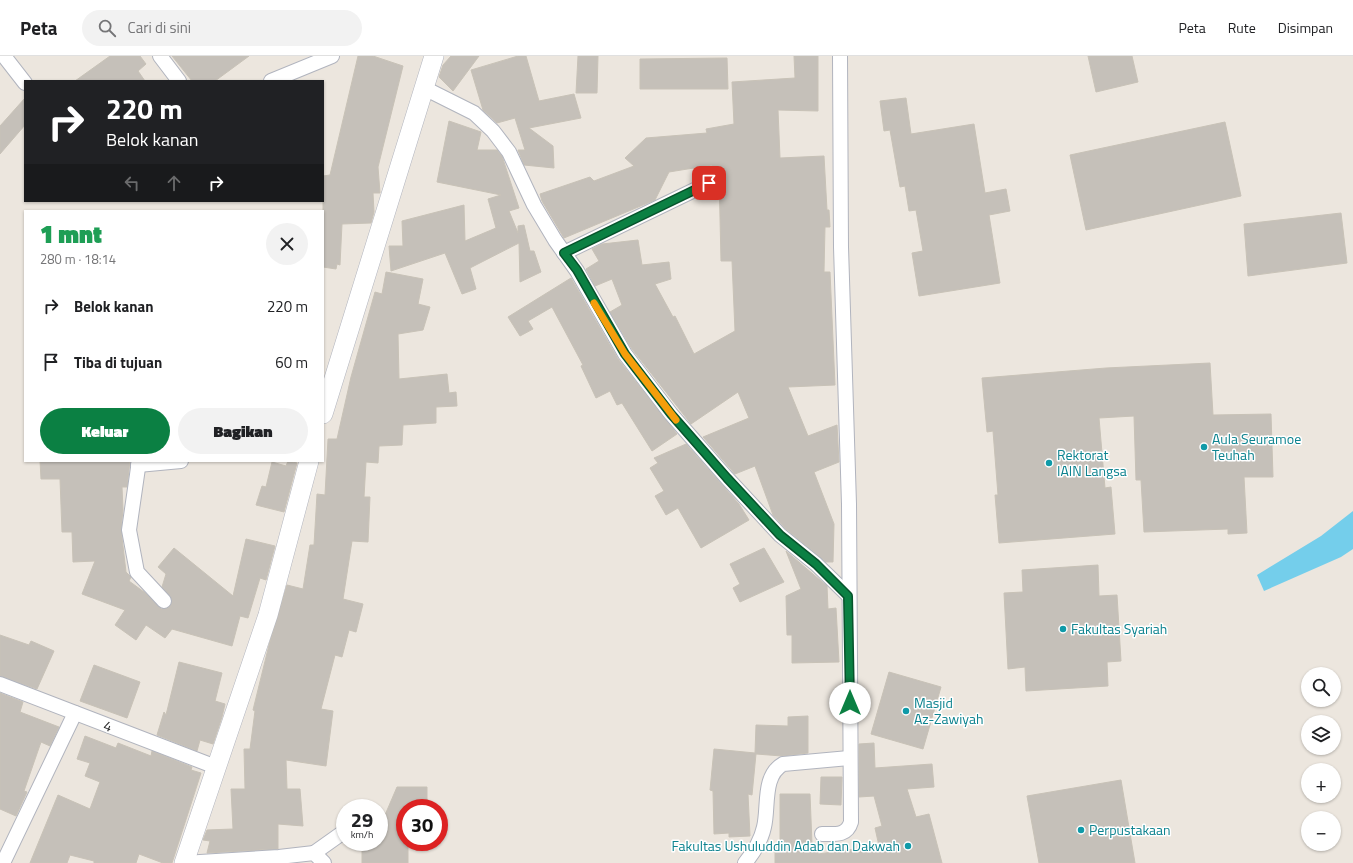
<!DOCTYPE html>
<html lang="id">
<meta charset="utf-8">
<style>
body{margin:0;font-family:"Titillium Web",sans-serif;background:#f2f2f2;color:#202124;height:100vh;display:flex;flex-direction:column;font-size:15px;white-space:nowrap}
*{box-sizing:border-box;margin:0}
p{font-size:13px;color:#757577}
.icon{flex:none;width:22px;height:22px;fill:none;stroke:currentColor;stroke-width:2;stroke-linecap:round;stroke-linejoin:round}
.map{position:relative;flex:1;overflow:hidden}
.drawer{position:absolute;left:24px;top:154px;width:300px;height:252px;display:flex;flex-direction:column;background:#fff;border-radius:0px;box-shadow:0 1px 3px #0004}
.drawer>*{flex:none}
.top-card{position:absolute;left:24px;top:24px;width:300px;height:122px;border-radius:0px;box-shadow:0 1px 3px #0004;background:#202124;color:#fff;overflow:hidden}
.tools{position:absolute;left:1301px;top:611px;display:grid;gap:8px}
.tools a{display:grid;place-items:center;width:40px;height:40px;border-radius:50%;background:#fff;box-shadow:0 1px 3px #0004;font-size:20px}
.speed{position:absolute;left:336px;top:743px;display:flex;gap:8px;font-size:20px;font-weight:700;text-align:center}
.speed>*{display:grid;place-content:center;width:52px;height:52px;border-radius:50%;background:#fff;box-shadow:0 1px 3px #0004;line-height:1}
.speed small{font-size:10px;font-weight:400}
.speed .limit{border:6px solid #d22;background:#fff;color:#111}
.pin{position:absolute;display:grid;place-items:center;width:34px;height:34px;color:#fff;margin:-17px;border-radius:8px;box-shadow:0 2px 6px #0006}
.me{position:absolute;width:44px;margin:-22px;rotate:0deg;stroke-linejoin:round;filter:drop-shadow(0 0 3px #0008)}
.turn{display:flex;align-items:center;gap:14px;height:84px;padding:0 16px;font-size:18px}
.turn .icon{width:52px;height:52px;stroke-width:2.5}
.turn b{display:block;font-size:28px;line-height:34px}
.lanes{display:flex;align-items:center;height:38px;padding:0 16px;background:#0003;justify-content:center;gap:20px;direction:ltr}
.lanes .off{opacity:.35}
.round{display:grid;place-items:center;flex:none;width:42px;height:42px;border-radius:21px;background:#f2f2f2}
.summary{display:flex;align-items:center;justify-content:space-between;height:68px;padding:0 16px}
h1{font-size:24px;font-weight:800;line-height:30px;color:#1e9e55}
.button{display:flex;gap:8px;margin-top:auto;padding:8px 16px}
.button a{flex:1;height:46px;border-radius:24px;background:#0b8043;color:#fff;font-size:16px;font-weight:800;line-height:46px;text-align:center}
.button a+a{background:#f2f2f2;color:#202124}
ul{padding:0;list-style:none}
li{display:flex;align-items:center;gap:12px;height:56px;padding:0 16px}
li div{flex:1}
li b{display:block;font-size:15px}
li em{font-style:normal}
header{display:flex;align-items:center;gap:24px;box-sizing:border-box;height:56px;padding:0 20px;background:#fff;border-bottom:1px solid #e0e0e0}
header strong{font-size:19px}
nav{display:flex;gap:22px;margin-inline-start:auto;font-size:14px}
.search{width:280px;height:36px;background:#f2f2f2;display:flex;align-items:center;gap:10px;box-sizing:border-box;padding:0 14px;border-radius:22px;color:#757577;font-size:15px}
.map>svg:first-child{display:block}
.water{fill:#74ceeb}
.building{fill:#c5c0b9;stroke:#c8c2b7}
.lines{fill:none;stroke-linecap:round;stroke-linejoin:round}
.street-casing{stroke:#b1b4be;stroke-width:16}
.secondary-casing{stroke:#b1b4be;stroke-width:20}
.street{stroke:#fff;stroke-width:14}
.secondary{stroke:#fff;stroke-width:19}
.route-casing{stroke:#07532c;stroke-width:10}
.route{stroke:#0b8043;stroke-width:7}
.slow{stroke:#f59e0b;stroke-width:7}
.culture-dot{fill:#0f9aa8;stroke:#fff;stroke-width:1.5}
.labels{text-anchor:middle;stroke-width:3;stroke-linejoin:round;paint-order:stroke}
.culture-label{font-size:14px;fill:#0d838f;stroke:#fff;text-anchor:start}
.street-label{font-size:14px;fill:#2b2b2b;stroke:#fff}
</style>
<header>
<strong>Peta</strong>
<div class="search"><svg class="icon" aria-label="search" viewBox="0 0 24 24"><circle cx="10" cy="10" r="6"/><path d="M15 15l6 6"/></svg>Cari di sini</div>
<nav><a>Peta</a><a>Rute</a><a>Disimpan</a></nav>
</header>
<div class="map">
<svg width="1353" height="807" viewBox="0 0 1353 807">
<rect width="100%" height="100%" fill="#ece6de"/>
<path class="water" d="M1353 455V493L1341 501 1264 535 1257 519 1321 480Z"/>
<g class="building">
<path d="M110 0H140L146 8 138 15 145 25H75Z"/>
<path d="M172 0H249L215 25H192Z"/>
<path d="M358 0H373L403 10 378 111 380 137H373L374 156 371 167 342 168 340 209 337 208 336 213 323 211V120L330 119Z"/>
<path d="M451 0H479L453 35 439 21 443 9Z"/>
<path d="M518 0H526L539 45 574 38 581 62 529 72 553 90 554 112 524 109 518 94H525L515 62 497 67 483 54 471 14Z"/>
<path d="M578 0H598L597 37H576Z"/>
<path d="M794 0H818V55L778 54 780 102 824 100 827 154H829L830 171H825L824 216H830L835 329 788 331 808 380 837 369 839 406 814 416 834 468 833 506H826L786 473 773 459 755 410 735 418 703 381 749 362 738 336 691 368 632 293 610 256 622 249 612 223 595 230 586 213 599 205 592 193 602 188 638 184 642 209 669 206 671 223 655 228 673 261 675 260 694 298 735 275 732 205H721L719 118H713L712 109 669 116 655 144 564 182 542 145 540 138 590 121 594 125 634 110 625 102 646 82 707 77 706 73 734 68 732 26 795 22Z"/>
<path d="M1088 0H1132L1138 26 1096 36Z"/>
<path d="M727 2 728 33H640V3Z"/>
<path d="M25 42V69L0 98V70Z"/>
<path d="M906 42 911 78 974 68 985 137 1006 133 1010 155 989 159 1000 227 919 240 912 197 923 195 916 154 909 155 905 130 900 131 890 74 884 75 880 45Z"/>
<path d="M449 65 481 76 477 94H497L502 100 519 152 509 155 518 177V170L524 169 530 195H534L541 216 520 226 519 187 470 212 476 233 462 238 445 197 391 215 389 190H403L402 165 464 149 465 185 496 172 488 143 501 139 437 126Z"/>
<path d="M1225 66 1241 140 1086 174 1070 99Z"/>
<path d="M1341 157 1347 207 1248 220 1244 168Z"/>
<path d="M386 216 423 223 418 248 430 251 423 274 398 278 399 323 447 318 449 337 456 336 457 350 436 351V367L403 369 402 389 379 390 378 407 366 406 364 441H370L368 486 352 485 343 543 363 548 356 576 349 574 342 601 335 599 321 653 333 655 326 710 286 704 287 733H300L303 770 278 768V793L207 797 210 785 203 784 207 774 233 773 231 733H245L244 693H250L255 655 253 654 269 589 287 529 303 533 310 489H314L317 438 325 439 328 383H337L351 321 375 236 382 238Z"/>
<path d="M571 222 618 303 677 378 652 395 622 347 617 349 610 335 596 342 581 310 583 309 552 251 528 265 533 273 520 280 508 261Z"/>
<path d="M1210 307 1213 359 1271 358 1273 421H1244L1247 477 1228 478V473L1144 476 1141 424H1136L1134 360 1099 362 1105 432 1111 431 1115 478 999 487 995 439H998L993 375 987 376 982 322 1106 312Z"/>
<path d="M686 388 739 448 749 464 701 492 678 452 666 459 655 440 664 435 650 412 658 407 654 402Z"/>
<path d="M40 405H130L127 431H122L123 454 121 473 126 516 131 521 129 525 144 536 161 553 169 551 172 543 162 531 166 518 158 511 174 492 233 540 246 483 275 490 266 524 260 522 248 562 240 560 232 590 172 573 165 582 146 569 136 584 115 569 125 554 82 538 95 505 73 506 72 476H62L60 423H41Z"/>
<path d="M288 405 297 407 284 456 256 449 262 430 266 431 272 406 286 410Z"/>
<path d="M764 492 784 526 740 546 733 532 740 528 730 508Z"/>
<path d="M786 495 827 530 828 553 836 552 839 606 792 607V579H787L786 540 801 533Z"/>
<path d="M1098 509 1099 540 1117 539 1121 605 1107 606 1108 630 1026 635 1025 611 1008 613 1004 537 1023 536 1022 514Z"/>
<path d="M0 579 29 589 31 585 54 595 37 633 0 620Z"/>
<path d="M179 606 222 617 215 645 225 648 222 661 213 688 200 684 197 695 157 679 164 656 166 659Z"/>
<path d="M94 609 140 626 127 662 80 645Z"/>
<path d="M889 616 941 631 923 693 871 678Z"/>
<path d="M0 637 23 646 20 656 59 671 50 690 41 686 24 735 27 736 16 760 0 753Z"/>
<path d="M808 660V697L782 700 756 698 752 739 748 738 750 780 729 781V777L714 778 713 735 710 734 714 693 755 697 756 669 788 670V661Z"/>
<path d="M85 680 116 692 118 687 151 700 152 695 192 711 191 714 201 717 172 807H163L139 798 136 807H94V805L70 799 67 807H30L58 739 90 753 100 726 85 720 90 707 77 703Z"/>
<path d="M874 687 875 712 932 708 934 731 907 733 916 761 929 758 942 807H775V788H780V738H810L812 788H819L818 798 879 790 875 772 882 770 874 740 859 741V688Z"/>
<path d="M821 721H842L841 749 820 748Z"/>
<path d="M1121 724 1135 807H1039L1027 740Z"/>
<path d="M397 731H427V752H405V786H408V807H362V786H379V766H382Z"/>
</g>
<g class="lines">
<defs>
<g id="street">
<path d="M4 0 25 27"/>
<path d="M160 0 179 25"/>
<path d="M271 25 332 0"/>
<path d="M424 32 474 57 493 75 509 96 534 149 555 184 577 215 625 298 671 358 727 422 780 479 816 508 849 540"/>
<path d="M564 197 709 127"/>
<path d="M139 405 129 474 137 516 164 545"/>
<path d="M138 409 181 405"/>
<path d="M0 628 216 711"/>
<path d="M822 778C835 778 847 780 851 766L849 448 841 191 840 0"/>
<path d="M314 797 345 775"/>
<path d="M3 807 75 657"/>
<path d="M184 807 279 801 314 797 324 807"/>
<path d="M745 807C754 796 761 785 764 771 769 751 762 720 783 708L849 702"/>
</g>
<g id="secondary">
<path d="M323 358 434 0"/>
<path d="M184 807 268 559 309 405"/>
</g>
</defs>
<use href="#street" class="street-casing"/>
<use href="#secondary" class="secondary-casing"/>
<use href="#street" class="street"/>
<use href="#secondary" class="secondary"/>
</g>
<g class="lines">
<defs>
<path id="route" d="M709 127 564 197 577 214 625 298 671 358 727 422 780 479 816 508 848 540 850 647"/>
</defs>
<use href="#route" class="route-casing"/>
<use href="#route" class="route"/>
<path class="slow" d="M594 247 625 298 676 364"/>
</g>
<g class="culture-dot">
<circle cx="1204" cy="391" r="4"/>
<circle cx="1049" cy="407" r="4"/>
<circle cx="1063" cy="573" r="4"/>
<circle cx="906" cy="655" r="4"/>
<circle cx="1081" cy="774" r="4"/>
<circle cx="908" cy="790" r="4"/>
</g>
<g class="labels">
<g class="culture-label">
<text x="1212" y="388">Aula Seuramoe<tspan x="1212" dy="16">Teuhah</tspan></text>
<text x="1057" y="404">Rektorat<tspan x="1057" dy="16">IAIN Langsa</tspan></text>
<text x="1071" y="578">Fakultas Syariah</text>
<text x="914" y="652">Masjid<tspan x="914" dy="16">Az-Zawiyah</tspan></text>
<text x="1089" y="779">Perpustakaan</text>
<text x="900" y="795" text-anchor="end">Fakultas Ushuluddin Adab dan Dakwah</text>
</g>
<g class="street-label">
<text transform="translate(108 670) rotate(21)" y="5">4</text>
</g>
</g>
</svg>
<div class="tools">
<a><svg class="icon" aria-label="search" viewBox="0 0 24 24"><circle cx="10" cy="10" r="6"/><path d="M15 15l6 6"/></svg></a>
<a><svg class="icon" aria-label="layers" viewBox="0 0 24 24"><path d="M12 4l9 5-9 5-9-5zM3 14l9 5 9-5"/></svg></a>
<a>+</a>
<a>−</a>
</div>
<div class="speed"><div>29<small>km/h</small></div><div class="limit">30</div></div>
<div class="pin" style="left:709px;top:127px;background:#d93025"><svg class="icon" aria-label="arrive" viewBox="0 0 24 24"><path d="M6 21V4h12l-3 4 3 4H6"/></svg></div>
<svg class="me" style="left:850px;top:647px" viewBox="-20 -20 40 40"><circle r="19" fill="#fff"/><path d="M0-13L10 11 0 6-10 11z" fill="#0b8043"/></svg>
<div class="top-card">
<div class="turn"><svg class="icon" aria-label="right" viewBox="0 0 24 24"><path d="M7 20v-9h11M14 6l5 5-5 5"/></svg><div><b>220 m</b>Belok kanan</div></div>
<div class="lanes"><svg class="icon off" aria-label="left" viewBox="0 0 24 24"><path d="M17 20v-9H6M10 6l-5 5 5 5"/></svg><svg class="icon off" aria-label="ahead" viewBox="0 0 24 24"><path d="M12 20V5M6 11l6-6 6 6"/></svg><svg class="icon" aria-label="right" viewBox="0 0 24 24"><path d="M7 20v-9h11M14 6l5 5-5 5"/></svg></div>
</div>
<section class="drawer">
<div class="summary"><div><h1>1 mnt</h1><p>280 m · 18:14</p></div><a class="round"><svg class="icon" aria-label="close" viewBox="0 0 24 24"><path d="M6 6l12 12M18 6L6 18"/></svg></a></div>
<ul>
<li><svg class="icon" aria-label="right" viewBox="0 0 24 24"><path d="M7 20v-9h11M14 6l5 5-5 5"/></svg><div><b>Belok kanan</b></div><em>220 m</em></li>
<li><svg class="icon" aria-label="arrive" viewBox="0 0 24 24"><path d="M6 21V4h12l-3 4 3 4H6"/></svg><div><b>Tiba di tujuan</b></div><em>60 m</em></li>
</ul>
<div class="button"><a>Keluar</a><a>Bagikan</a></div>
</section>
</div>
